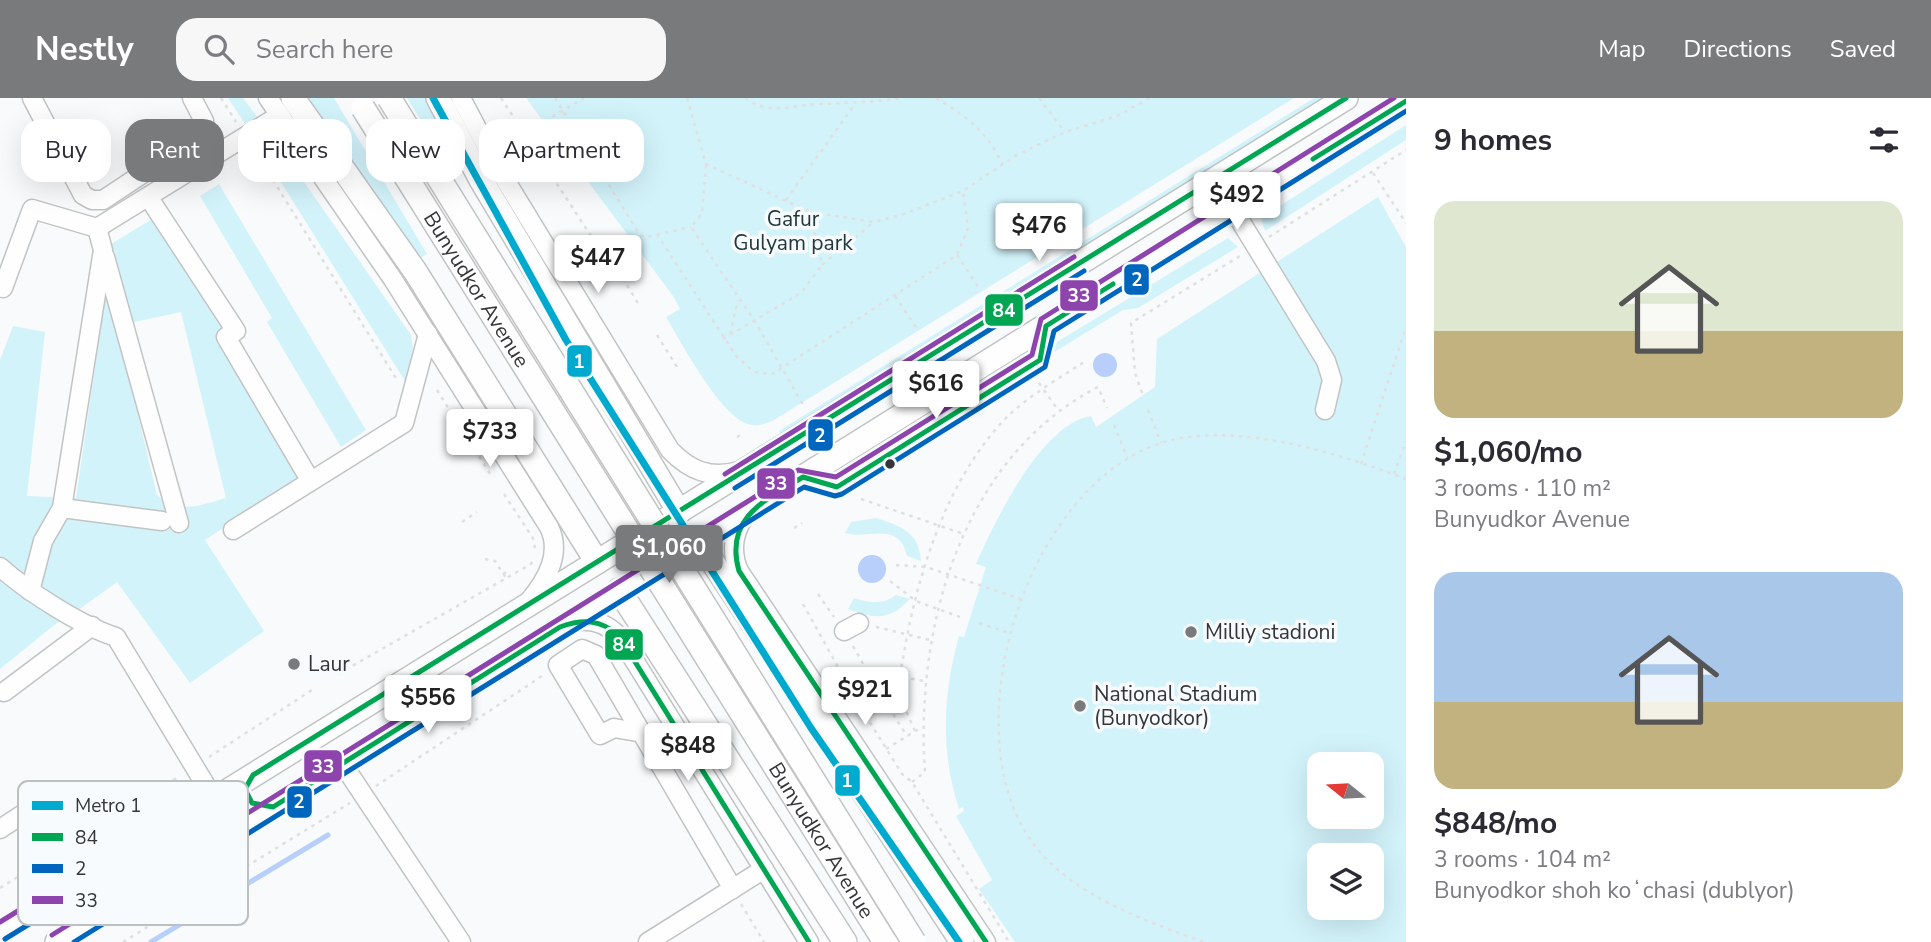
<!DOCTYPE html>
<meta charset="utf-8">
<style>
body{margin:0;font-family:"Nunito Sans",sans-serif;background:#f7f7f7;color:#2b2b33;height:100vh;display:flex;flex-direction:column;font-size:26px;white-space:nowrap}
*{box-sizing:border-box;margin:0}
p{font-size:23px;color:#7c7c81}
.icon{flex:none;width:38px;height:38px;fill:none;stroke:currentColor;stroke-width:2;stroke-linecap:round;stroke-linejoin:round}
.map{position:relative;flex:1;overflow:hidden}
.details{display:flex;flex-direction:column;background:#fff;width:525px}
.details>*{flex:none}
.guide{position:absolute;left:21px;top:21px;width:665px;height:63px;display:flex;gap:14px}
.needle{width:46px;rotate:288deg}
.tools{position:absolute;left:1307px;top:654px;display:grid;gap:14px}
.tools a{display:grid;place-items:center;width:77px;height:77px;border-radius:14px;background:#fff;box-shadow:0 7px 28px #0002;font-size:35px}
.price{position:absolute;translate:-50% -60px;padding:0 16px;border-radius:7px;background:#fff;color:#222;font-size:23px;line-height:46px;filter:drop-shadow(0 2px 4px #0008)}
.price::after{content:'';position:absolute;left:50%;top:42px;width:21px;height:16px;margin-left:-10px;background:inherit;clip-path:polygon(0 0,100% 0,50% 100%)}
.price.on{background:#797a7b;color:#fff}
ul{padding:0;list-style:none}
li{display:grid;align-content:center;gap:14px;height:371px;padding:0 28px}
li span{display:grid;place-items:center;height:217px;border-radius:21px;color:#555}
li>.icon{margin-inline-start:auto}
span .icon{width:126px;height:126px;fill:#fffc;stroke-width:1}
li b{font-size:30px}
h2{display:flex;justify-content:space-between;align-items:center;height:84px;padding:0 28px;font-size:30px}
.chip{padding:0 24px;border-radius:21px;background:#fff;box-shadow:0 7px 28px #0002;font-size:24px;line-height:63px}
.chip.on{background:#797a7b;color:#fff}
header{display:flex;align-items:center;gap:42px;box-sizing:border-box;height:98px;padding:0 35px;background:#797a7b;color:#fff}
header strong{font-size:33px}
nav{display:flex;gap:38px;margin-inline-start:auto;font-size:24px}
.search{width:490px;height:63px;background:#f7f7f7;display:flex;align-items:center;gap:18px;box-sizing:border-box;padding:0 24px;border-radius:21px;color:#7c7c81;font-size:26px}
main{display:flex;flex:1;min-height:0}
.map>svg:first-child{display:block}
</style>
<header>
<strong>Nestly</strong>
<div class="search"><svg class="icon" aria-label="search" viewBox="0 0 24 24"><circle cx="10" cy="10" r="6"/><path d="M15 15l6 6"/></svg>Search here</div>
<nav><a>Map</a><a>Directions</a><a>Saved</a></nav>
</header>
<main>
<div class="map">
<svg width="1406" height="844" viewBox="0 0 1406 844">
<rect width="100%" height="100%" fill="#f8fafc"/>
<g fill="#d3f3fb" fill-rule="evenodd">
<path d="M228,0H243L258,20L249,32Z"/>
<path d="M298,0H334L427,156L415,163Z"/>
<path d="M407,0H425L455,62L449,66Z"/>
<path d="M526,0H1294L787,314C777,320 765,329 752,327C723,324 681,244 666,219L680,211L673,198Z"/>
<path d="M1314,0H1324L782,338L779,333Z"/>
<path d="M1406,27V42L1265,133L1261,120Z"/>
<path d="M265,40L276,44L411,237L413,250L405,283L256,44Z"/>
<path d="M219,86L366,332L341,349L267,224L272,220L200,98Z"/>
<path d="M1378,99L1406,149V844H1015L979,791L992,782L956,718L964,713L963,709L959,711C940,653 943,596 959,538L964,539L986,469L976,466C995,423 1041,326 1091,318L1096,329L1155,289L1157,241ZM1320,667H1372V719H1320ZM1320,758H1372V810H1320Z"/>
<path d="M157,118L228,233L219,239L298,381L205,442L264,533L190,585L117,484L63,523L58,524L0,571V262L13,228L45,234L27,398L76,400L107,186L157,397C178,417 202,407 226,400L181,214L130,225L108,148Z"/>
<path d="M1228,140L1238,149L1138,210L1123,212L1051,256L1057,244Z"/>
<path d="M876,420C901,428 919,434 921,463L907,458C899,422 867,442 845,435L851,424Z"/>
<path d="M896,497L910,501C889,523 875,521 848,511L854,500C869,505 883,507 896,497Z"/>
</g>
<g fill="#b8cffb">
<circle cx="1105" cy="267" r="12"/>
<circle cx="872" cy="471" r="14"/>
</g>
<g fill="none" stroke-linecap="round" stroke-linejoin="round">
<path stroke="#b8cffb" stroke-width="5" d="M151,844L328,737"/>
<g stroke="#c2c4c4" stroke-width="21">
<g id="minor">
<path d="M32,0L83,97L92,102H103L198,39L204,23L192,0"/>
<path d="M268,0L392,180L549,429C562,455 547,481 530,502"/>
<path d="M461,0L498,70L670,352C690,373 711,381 739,373"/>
<path d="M149,100L236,233L226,239L310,382"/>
<path d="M1233,111L1326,263L1332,282L1325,312"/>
<path d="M105,159L179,425"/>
<path d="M3,190L32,111L97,130L280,17"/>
<path d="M803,379L837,389L1040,262L1046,228"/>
<path d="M62,410L162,423"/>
<path d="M750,413C733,429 730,453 739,473L986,844"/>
<path d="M233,432L404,325L428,236"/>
<path d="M0,469C27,493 81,528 116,539L214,701"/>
<path d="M30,493L43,443L62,410L103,152L97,130"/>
<path d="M569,525C589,519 605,524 619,538L809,844"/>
<path d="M844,533L859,525"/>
<path d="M4,594L92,528"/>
<path d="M643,635L614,630L600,637L558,567L582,551L596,557L733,791"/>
<path d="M342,665L461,844"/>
<path d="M0,731L26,714"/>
<path d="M648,844L764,771"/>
</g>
</g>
<g stroke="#c2c4c4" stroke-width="26">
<g id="major">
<path d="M293,0L415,173L597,464"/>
<path d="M438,0L480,80L679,414"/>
<path d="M699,443L962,844"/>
<path d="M619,492L845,844"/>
<path d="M0,834L1346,0"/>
<path d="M57,844L1406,3"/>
</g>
</g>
<g stroke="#dfe0e0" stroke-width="2.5" stroke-dasharray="3.5 5" stroke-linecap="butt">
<path d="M221,0L236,24"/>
<path d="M501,0L591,138L617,171"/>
<path d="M555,0L640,137L646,139L691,129"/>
<path d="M687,0L706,66L810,114L822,167L874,124"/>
<path d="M745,0C770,18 792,7 819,6C848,5 874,4 902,0"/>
<path d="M936,0C969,21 985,31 1003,67"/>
<path d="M1039,0L1064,33"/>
<path d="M523,36L584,0"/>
<path d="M255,53L397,282"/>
<path d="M706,67L702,116L691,129L754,222L805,310"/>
<path d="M1373,75L1406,125"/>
<path d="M786,102L855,6"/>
<path d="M810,114L874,124L901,117L963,93L1015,58L1065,34L1117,18L1150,0"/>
<path d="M657,136L736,258L754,274L772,276L957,157L968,130L963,93"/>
<path d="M1269,139L1406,52"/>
<path d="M596,142L627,164"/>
<path d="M957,157L979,190"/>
<path d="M618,173L638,205"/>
<path d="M895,198L916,229"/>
<path d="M730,236L738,202"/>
<path d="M657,237L677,269"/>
<path d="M723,241L801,195L822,167"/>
<path d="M1039,285L1058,312"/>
<path d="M437,292L458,326"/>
<path d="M1142,295L1135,275L1131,225L1240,158"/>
<path d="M1148,312L1161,345"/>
<path d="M1114,327L1127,359"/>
<path d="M737,339L742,336"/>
<path d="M470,344L492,379"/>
<path d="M1361,366L1406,229"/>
<path d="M1394,376L1406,343"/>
<path d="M504,396L534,442L535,451"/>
<path d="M861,401L964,436"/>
<path d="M462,424L477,414"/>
<path d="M794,430L802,425"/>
<path d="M485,461L495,463L506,480"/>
<path d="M896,467L926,469L1021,501"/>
<path d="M503,476L510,472"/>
<path d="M890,483L916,503L960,519"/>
<path d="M818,496L834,519"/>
<path d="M803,506L858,605L902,676L912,684L1009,844"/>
<path d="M979,525L1009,535"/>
<path d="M876,529L930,542"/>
<path d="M853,548L866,571"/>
<path d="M338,576L531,466L533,461"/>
<path d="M884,602L907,638"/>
<path d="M858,605L900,579C913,491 942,386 1006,320C1028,298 1058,281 1084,264"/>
<path d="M915,633L903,606L900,579L925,583"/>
<path d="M886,651L922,629"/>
<path d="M209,659L315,590"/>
<path d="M912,684L925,674C915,530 961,360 1098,289L1107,310"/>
<path d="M376,688L545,576"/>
<path d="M0,790L180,678"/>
<path d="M741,806L764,844"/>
<path d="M123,844L350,705"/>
<path d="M1203,844C1146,823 1074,798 1035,748C949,636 1025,392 1158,346C1231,321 1337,355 1406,381"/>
</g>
<use href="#minor" stroke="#fefeff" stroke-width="18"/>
<use href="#major" stroke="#fefeff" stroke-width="23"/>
<g stroke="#c2c4c4" stroke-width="26" stroke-linecap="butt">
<g id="major-bridge">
<path d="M389,0L914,844"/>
<path id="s1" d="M363,10L885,844"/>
</g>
</g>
<use href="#major-bridge" stroke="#fefeff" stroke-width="23"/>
<g stroke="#f7fbfd" stroke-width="10">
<g id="bus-1">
<path d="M1313,61L1406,3"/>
<path d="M809,844L619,538C601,521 582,521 560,529L273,709L252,705L245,691L253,677L1346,0"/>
<path d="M986,844L739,473C724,421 764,402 803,379L837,389L1040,262L1046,228L1113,186"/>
</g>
</g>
<g stroke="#f7fbfd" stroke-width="10">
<g id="bus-2">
<path d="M735,390L1084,173"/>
<path d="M5,841L99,783"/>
<path d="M74,844L804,389L835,398L842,396L1045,269L1054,233L1406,13"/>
</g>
</g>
<g stroke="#f7fbfd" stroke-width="10">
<g id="bus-3">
<path d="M725,376L1074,159"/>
<path d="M0,824L89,769"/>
<path d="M52,837L798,372L836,379L1032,257L1041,221L1394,0"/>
</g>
</g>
<use href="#bus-1" stroke="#00a651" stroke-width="5"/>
<use href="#bus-2" stroke="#0065bd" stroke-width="5"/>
<use href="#bus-3" stroke="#8e44ad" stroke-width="5"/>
<g stroke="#f7fbfd" stroke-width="12">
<path id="metro-1" d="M433,0L566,242L811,630L959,844"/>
</g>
<use href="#metro-1" stroke="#00a9ce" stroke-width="7"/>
</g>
<circle fill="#343536" stroke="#f7fbfd" stroke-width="2.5" cx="890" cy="366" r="6"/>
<g fill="#797a7b" stroke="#f7fbfd" stroke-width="2.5">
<circle cx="1191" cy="534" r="7"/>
<circle cx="294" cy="566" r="7"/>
<circle cx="1080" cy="608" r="7"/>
</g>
<g text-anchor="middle" stroke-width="7" stroke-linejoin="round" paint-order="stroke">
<g font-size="21" fill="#21383d" stroke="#f7fbfd">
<text x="793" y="128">Gafur<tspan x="793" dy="24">Gulyam park</tspan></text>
</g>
<g font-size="21" fill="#343536" stroke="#f7fbfd">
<text dy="7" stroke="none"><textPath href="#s1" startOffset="214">Bunyudkor Avenue</textPath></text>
<text dy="7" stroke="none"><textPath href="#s1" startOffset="864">Bunyudkor Avenue</textPath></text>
</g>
<g font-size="21" fill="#343536" stroke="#f7fbfd" text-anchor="start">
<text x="1205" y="541">Milliy stadioni</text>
<text x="308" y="573">Laur</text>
<text x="1094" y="603">National Stadium<tspan x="1094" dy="24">(Bunyodkor)</tspan></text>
</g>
</g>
<rect x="18" y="683" width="230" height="144" rx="10" fill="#f7fbfd" stroke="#bcc0c1" stroke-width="2"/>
<rect x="32" y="703" width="31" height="9" fill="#00a9ce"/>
<rect x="32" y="735" width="31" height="8" fill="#00a651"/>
<rect x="32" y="766" width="31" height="9" fill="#0065bd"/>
<rect x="32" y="798" width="31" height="8" fill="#8e44ad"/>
<g font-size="19" fill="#343536">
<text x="75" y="714">Metro 1</text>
<text x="75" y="746">84</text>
<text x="75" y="777">2</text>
<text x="75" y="809">33</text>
</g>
<g stroke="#f7fbfd" stroke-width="2.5">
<rect x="1123" y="165" width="27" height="33" rx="7" fill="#0065bd"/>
<rect x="1059" y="181" width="40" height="33" rx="7" fill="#8e44ad"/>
<rect x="984" y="195" width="40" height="34" rx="7" fill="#00a651"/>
<rect x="566" y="246" width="27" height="34" rx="7" fill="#00a9ce"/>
<rect x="807" y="320" width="27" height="34" rx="7" fill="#0065bd"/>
<rect x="756" y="369" width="40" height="33" rx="7" fill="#8e44ad"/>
<rect x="604" y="530" width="40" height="33" rx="7" fill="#00a651"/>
<rect x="303" y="651" width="40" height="34" rx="7" fill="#8e44ad"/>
<rect x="834" y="666" width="27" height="33" rx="7" fill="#00a9ce"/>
<rect x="286" y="687" width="27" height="34" rx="7" fill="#0065bd"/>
</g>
<g font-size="19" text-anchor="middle" font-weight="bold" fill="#fff">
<text x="1137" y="188">2</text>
<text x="1079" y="204">33</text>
<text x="1004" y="219">84</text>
<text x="579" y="270">1</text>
<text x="820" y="344">2</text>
<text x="776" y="392">33</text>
<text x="624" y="553">84</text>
<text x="323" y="675">33</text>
<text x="847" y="689">1</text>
<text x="299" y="710">2</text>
</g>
</svg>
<div class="tools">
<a><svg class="needle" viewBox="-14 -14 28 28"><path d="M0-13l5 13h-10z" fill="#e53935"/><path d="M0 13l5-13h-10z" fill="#7c7c81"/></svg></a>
<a><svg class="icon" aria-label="layers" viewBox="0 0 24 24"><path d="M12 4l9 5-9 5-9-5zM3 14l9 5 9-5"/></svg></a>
</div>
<b class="price" style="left:1237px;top:134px">$492</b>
<b class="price" style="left:1039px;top:165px">$476</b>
<b class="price" style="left:598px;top:197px">$447</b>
<b class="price" style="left:936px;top:323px">$616</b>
<b class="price" style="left:490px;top:371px">$733</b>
<b class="price on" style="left:669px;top:487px">$1,060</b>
<b class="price" style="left:865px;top:629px">$921</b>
<b class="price" style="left:428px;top:637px">$556</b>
<b class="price" style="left:688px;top:685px">$848</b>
<div class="guide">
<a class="chip">Buy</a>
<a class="chip on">Rent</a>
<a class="chip">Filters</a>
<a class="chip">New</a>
<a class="chip">Apartment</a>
</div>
</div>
<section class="details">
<h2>9 homes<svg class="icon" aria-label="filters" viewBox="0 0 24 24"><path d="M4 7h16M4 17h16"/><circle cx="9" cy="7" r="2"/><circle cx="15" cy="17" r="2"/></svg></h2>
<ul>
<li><span style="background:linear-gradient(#dfe7d0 60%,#c2b280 0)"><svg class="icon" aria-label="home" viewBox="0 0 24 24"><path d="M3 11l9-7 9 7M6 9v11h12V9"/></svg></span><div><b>$1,060/mo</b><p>3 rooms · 110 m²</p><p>Bunyudkor Avenue</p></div></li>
<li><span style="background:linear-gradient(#a9c7e8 60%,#c2b280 0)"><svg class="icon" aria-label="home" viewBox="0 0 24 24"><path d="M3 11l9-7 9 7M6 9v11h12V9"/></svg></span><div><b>$848/mo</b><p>3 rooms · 104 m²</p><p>Bunyodkor shoh koʻchasi (dublyor)</p></div></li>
</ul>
</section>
</main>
